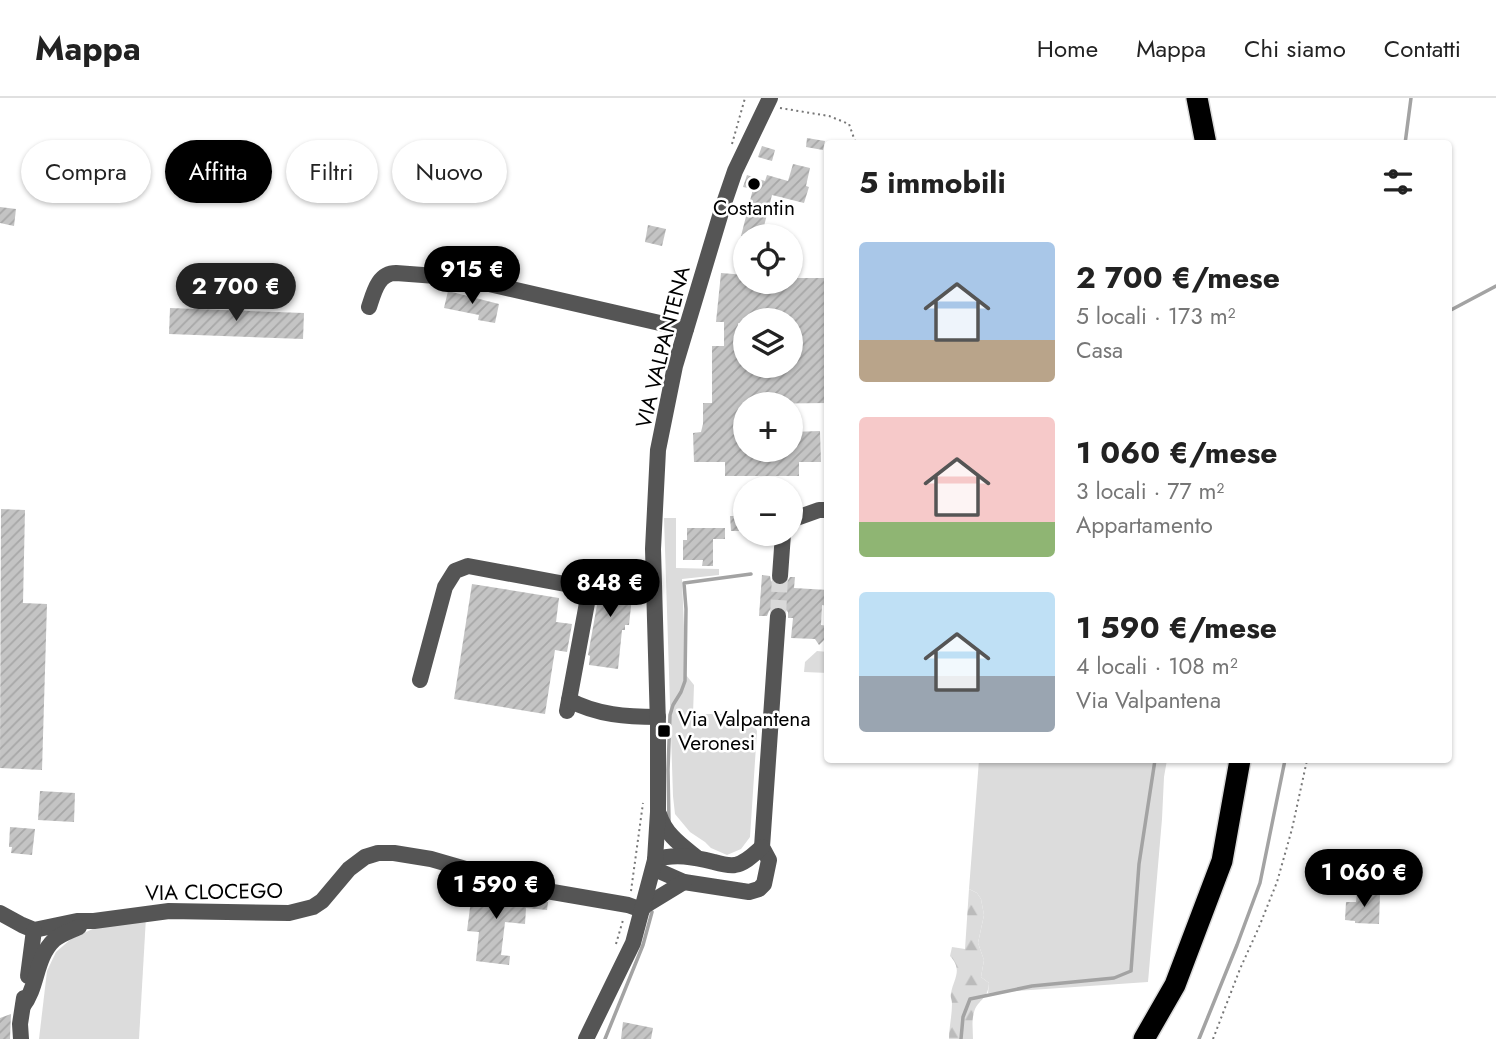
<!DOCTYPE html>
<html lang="it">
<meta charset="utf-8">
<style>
body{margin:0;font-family:Jost,sans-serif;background:#f6f6f6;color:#222;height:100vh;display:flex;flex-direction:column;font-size:26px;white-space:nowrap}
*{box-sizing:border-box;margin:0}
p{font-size:23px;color:#767676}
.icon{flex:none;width:38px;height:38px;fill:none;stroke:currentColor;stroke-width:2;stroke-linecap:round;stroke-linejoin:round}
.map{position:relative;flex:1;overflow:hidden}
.sheet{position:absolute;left:824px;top:42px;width:628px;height:623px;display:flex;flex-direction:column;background:#fff;border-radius:7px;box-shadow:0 2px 5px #0004}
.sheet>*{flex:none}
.hud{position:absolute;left:21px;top:42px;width:665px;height:63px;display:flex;gap:14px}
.fabs{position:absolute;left:733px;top:126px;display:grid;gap:14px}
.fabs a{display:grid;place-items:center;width:70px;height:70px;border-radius:50%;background:#fff;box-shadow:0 2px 5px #0004;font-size:35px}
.price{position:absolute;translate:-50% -60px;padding:0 16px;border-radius:24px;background:#000;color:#fff;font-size:23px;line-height:46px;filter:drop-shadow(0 2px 4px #0008)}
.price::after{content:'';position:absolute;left:50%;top:42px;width:21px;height:16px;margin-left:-10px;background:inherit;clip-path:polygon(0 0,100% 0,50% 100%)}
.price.active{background:#222;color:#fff}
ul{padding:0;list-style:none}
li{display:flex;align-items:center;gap:21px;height:175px;padding:0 35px}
li span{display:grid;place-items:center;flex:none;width:196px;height:140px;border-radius:7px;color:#555}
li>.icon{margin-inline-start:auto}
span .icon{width:84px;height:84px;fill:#fffc;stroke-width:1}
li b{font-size:30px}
h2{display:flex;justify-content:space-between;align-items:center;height:84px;padding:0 35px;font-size:30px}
.chip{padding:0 24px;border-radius:32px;background:#fff;box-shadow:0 2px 5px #0004;font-size:24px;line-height:63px}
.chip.active{background:#000;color:#fff}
header{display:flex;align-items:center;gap:42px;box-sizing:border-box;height:98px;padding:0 35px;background:#fff;border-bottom:2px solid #e0e0e0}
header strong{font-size:33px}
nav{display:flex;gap:38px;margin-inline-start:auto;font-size:24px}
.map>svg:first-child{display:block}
</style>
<header>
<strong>Mappa</strong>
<nav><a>Home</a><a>Mappa</a><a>Chi siamo</a><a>Contatti</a></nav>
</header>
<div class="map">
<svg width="1496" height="941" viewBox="0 0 1496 941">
<defs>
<pattern id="forest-firs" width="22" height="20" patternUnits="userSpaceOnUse" patternTransform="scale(1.75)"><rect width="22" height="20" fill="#dcdcdc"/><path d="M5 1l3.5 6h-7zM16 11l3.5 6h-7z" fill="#bbb"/></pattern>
<pattern id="building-hatch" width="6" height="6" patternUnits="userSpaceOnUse" patternTransform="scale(1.75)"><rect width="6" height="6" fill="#c4c4c4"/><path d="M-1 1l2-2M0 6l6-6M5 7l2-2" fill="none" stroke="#a7a7a7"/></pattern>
</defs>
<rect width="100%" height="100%" fill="#fff"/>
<g fill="#dcdcdc">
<path d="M664,420H676V470L719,471V477L682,481L686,577L694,587L693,616H748L757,633L750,739L741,751L727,757L711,750L705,744L690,734L675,716L673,698Z"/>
<path d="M817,553L828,554V575L804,574L805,564Z"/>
<path d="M979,662H1167L1164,679L1162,721L1148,884L988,895L989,885L981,879L984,862L978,845L984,817L981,801L977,795L969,791Z"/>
<path d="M146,819L139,941H39L47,873L56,854L71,841L110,823Z"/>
</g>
<path fill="url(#forest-firs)" d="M969,791L977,795L981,801L984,817L978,845L984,862L981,879L989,885C988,900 981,900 975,911C971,921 973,931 973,941H949C949,929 952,918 952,906C952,901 950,900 951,895C954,880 963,872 950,858L952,849L965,851Z"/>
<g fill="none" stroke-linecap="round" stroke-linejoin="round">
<g stroke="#a3a3a3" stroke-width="3.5">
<path d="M1405,46L1411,0"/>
<path d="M1449,213L1496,188"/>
<path d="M669,724L668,672L670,617L673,607L681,594L685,583L686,511L684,485L751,476"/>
<path d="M605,941L643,847L652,814"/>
<path d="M961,941L963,919L970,901L1032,888L1114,880L1131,873L1139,766L1155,662"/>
<path d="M1199,941L1237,847L1260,785L1285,662"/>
</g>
</g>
<g fill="url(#building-hatch)" fill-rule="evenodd">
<path d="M807,40L825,43L823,52L806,49Z"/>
<path d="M762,48L775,52L772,63L758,59Z"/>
<path d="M793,66L810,70L806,88L809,89L804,105L772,97L763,132L764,138H741L753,91L743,89L747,77L765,83L767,77L788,83Z"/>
<path d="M0,109L16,111L14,128L0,125Z"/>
<path d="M648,127L666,131L662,148L645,144Z"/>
<path d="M721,175L746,177V184H791V180H824V197H828V305L746,306V352H791V334L820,333L821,364H799V378H725V364H694L693,335L701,334L703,326V305H712V248H724V224H716ZM746,222H791V268H746V247H738V225L746,226Z"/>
<path d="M448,193L499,206L495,225L478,222L479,217L444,210Z"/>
<path d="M170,210L304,215L303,241L169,236Z"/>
<path d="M1,411L25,412L23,505L47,506L42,672L0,670Z"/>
<path d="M730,418H743V433H731Z"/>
<path d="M687,430H725V441H713V468H702L703,462H683V442H687Z"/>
<path d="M597,473L632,479L628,498L632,499L629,527H625V532H622L618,571L589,567L590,558L588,557L597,507L595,494Z"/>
<path d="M762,477L770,478L771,483L779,488L785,487L790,479H795L794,490L828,492V508L822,507L821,527L828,528V542H824L819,547L815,541L791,540L793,520H788V514L783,509L774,508L769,513L767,518H759Z"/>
<path d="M472,486L559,500L556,524L572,526L567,554L555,552L545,616L454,601Z"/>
<path d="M40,693L75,695L74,724L38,722Z"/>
<path d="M10,729L35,731L32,757L11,755L12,749H9Z"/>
<path d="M464,792L523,798L548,804L547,812L526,810L525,826L505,824L501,857L510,858L509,867L476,863L479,834L467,833L471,802H463Z"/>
<path d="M1357,795L1380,796L1379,826L1355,825V823L1345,822L1346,804H1356Z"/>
<path d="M11,916L10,941H0V920Z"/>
<path d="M623,924L653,930L651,941H621Z"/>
</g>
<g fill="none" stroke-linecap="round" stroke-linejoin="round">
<path stroke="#d9d9d9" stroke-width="16" stroke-dasharray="16 8" stroke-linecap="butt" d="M778,518L780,478"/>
<g stroke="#dbdbdb" stroke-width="24">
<g id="highway">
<path d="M1197,0L1206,46"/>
<path d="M1144,941L1175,887L1222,763L1240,662"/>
</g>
</g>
<g stroke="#777" stroke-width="2" stroke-dasharray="2 3.5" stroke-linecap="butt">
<path d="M780,10L829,18L849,26L856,46"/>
<path d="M732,46L745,0"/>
<path d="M631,793L643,705"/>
<path d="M616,846L623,822"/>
<path d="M1213,941L1240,871L1259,829L1277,784L1292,731L1307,662"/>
</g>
<g stroke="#555" stroke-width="16">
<path d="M369,209C374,194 378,175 396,175L463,180L686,231"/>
<path d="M791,422L819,412H828"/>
<path d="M780,478L783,436"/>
<path d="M420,582L445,489L455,473L468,468L576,488L584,495L587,505L567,613"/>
<path d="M569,602C597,617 627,619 658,619"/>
<path d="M659,716C665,736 681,747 696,759"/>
<path d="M655,762L659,773L684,784L749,794L759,791L764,786L769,762L762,749L778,518"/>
<path d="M655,762C674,755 694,759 714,764C721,766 728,768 735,767C746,765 755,755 762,749"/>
<path d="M643,809L684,784"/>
<path d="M0,815L22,827L34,832L77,823H94L169,813L289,815L313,809L322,803L349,771L365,759L378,755H394L431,761L535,791L628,807L642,812"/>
<path d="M28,878L34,832"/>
<path d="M23,908C38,889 35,860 54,842C61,836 71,833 79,829"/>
<path d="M21,941L20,926L24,900"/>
<path d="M586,941L633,845L655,762L658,714V627L653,451L658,352L675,268L723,108L735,73L770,0"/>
</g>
<use href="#highway" stroke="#000" stroke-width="21"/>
</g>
<g fill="#000" stroke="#fff" stroke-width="2.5">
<circle cx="754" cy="86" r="7"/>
<rect x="657" y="626" width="14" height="14" rx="3.5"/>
</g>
<g text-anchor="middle" stroke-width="5" stroke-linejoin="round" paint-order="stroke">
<g font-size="21" fill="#000" stroke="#fff">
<text x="754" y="117">Costantin</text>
<text x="678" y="628" text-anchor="start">Via Valpantena<tspan x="678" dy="24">Veronesi</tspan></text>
</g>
<g font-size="21" fill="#000" stroke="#fff">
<text transform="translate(663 249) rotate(-76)" y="7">VIA VALPANTENA</text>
<text transform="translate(214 794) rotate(-1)" y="7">VIA CLOCEGO</text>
</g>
</g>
</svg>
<div class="fabs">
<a><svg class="icon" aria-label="locate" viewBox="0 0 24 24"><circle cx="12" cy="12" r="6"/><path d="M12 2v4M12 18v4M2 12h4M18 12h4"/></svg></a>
<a><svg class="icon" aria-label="layers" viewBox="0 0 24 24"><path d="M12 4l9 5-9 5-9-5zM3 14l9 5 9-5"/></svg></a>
<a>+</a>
<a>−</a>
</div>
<b class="price" style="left:472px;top:208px">915 €</b>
<b class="price active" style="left:236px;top:225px">2 700 €</b>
<b class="price" style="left:610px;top:521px">848 €</b>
<b class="price" style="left:1364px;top:811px">1 060 €</b>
<b class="price" style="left:496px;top:823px">1 590 €</b>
<div class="hud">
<a class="chip">Compra</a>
<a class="chip active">Affitta</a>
<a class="chip">Filtri</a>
<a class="chip">Nuovo</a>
</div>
<section class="sheet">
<h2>5 immobili<svg class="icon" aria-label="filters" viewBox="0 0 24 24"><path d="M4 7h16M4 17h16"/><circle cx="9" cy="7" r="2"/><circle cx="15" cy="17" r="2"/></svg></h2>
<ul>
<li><span style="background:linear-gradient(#a9c7e8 70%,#b9a48a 0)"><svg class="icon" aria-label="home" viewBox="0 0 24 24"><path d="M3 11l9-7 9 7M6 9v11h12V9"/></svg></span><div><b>2 700 €/mese</b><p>5 locali · 173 m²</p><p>Casa</p></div></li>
<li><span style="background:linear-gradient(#f6c9c9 75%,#8fb573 0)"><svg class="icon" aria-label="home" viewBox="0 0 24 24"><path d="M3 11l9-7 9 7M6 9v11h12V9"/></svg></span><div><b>1 060 €/mese</b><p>3 locali · 77 m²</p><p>Appartamento</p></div></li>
<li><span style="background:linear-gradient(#bfe0f5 60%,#9aa5b1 0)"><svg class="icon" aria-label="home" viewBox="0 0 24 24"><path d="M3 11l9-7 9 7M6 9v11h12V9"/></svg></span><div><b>1 590 €/mese</b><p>4 locali · 108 m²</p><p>Via Valpantena</p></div></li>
</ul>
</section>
</div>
